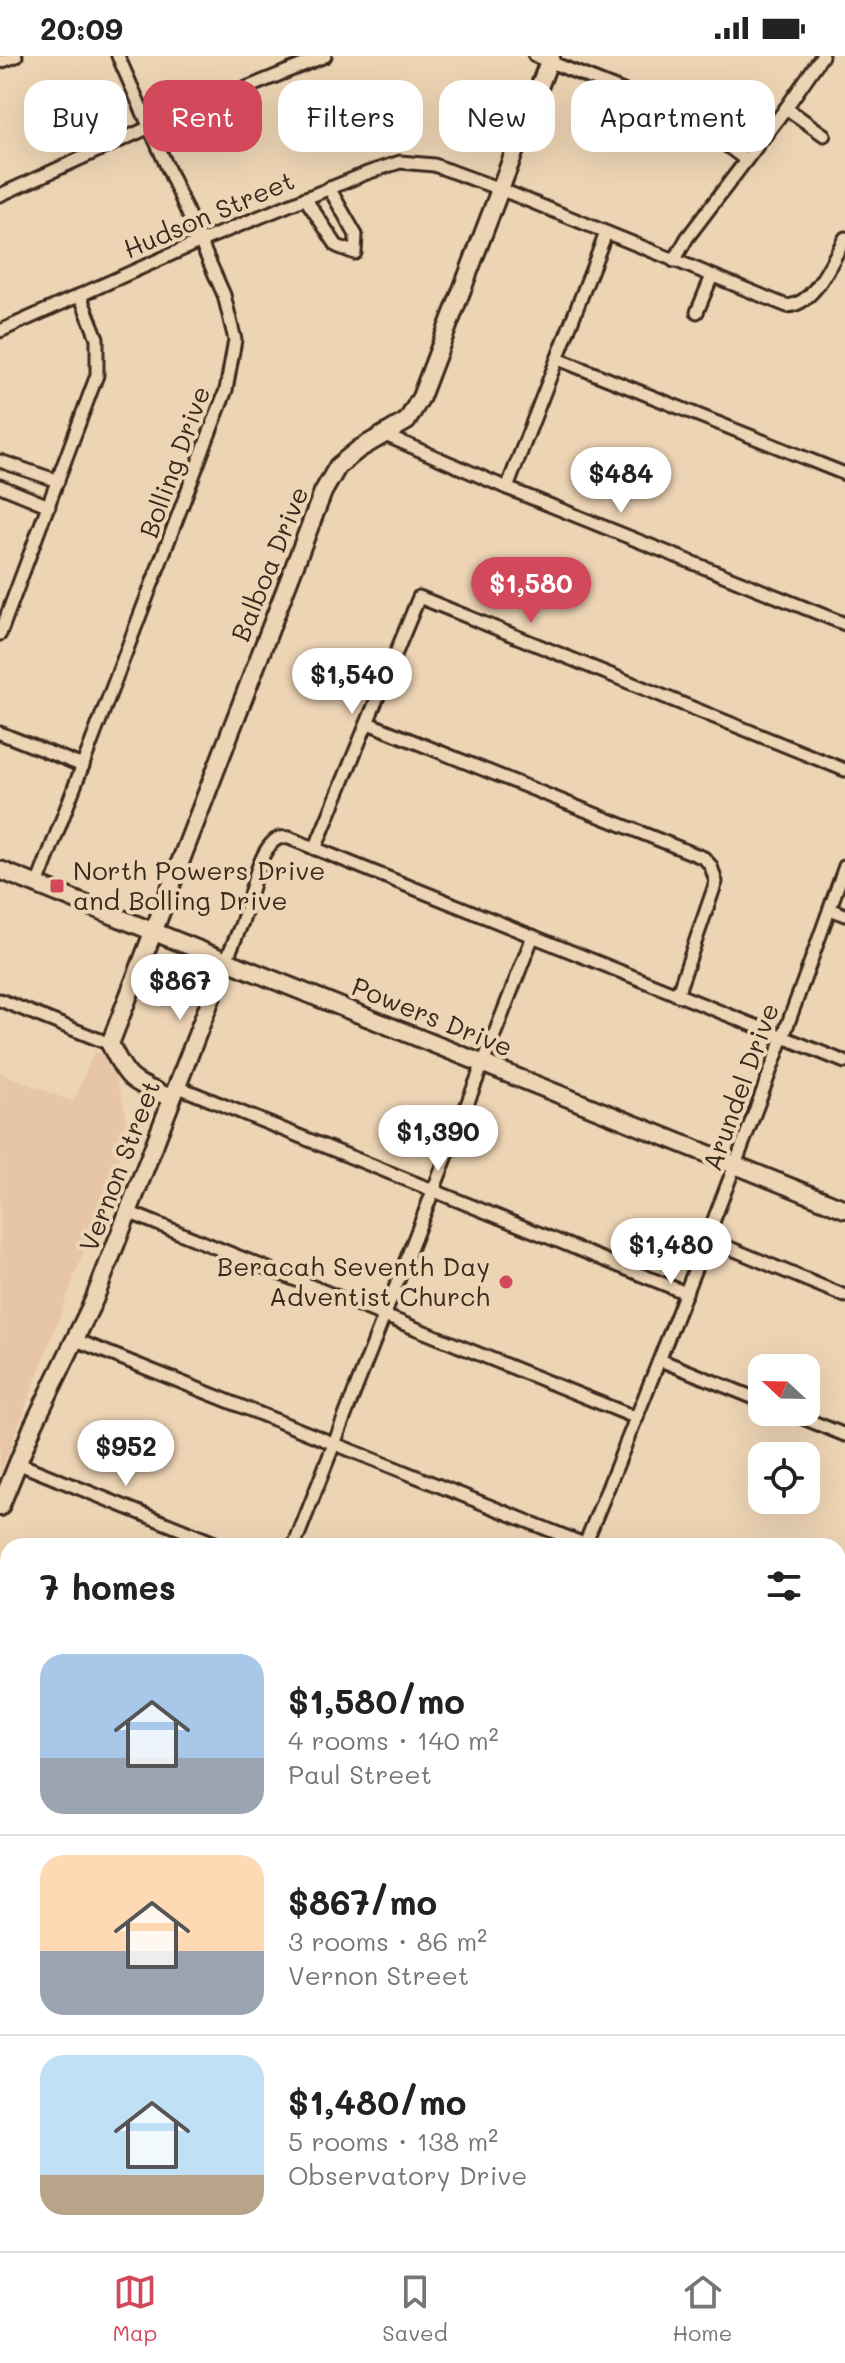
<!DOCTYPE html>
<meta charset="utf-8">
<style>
body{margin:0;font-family:Mali,sans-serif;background:#f6f6f6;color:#222;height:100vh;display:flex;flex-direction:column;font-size:30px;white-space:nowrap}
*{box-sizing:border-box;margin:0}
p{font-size:26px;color:#767676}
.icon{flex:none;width:44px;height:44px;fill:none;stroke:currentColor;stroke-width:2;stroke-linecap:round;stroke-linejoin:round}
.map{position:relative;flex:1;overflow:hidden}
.details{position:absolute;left:0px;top:1482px;width:846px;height:714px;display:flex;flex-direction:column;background:#fff;border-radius:24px 24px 0 0;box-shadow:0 8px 32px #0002}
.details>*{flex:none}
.guide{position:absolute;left:24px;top:24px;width:798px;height:72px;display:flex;gap:16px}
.needle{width:52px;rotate:292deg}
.controls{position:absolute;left:748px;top:1298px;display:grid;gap:16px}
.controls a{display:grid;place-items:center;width:72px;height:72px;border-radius:16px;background:#fff;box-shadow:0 8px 32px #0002;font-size:40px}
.price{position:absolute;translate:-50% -68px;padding:0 18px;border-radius:28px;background:#fff;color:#222;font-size:26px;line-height:52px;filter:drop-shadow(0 2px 4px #0008)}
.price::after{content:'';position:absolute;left:50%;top:48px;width:24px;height:18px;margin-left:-12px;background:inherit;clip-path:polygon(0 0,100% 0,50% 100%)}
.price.active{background:#d1495b;color:#fff}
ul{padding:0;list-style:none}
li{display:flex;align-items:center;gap:24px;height:200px;padding:0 40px}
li+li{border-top:2px solid #e0e0e0}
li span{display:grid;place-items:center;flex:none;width:224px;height:160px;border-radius:24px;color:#555}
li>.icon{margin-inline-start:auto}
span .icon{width:96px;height:96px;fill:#fffc;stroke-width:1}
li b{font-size:34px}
h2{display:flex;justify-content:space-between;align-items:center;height:96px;padding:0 40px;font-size:34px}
.chip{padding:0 28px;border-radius:24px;background:#fff;box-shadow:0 8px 32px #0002;font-size:28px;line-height:72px}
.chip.active{background:#d1495b;color:#fff}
.status{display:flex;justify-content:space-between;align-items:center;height:56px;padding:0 40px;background:#fff;direction:ltr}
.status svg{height:22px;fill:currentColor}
.tabs{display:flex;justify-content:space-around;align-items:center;height:112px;border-top:2px solid #e0e0e0;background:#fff;font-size:22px;color:#767676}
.tabs a{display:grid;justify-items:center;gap:4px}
.tabs .active{color:#d1495b}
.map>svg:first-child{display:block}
</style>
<div class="status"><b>20:09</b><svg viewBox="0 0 49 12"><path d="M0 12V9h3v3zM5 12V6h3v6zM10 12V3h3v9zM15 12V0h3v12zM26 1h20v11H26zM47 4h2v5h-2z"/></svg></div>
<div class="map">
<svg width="845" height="2195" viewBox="0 0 845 2195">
<rect width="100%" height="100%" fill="#edd4b4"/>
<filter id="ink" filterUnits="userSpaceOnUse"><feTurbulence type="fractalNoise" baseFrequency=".0125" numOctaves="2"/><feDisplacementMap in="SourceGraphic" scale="16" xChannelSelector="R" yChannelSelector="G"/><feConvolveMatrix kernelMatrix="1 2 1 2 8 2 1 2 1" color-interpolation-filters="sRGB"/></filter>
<g filter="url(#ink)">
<path fill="#e6c6a7" d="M94,996L109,1000L122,1042L126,1059L124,1088L0,1419V1017L73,1046Z"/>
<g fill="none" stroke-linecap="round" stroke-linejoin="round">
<g stroke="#3b2a1e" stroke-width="17">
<g id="street">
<path d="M535,0L676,56L701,70L746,104"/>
<path d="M0,6L16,0"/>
<path d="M786,52L824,79"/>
<path d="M0,139L150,71L325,0"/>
<path d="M305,142L337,190L355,197L356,179L329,132"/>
<path d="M674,205L687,182L786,52L822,0"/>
<path d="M697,256L712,220"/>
<path d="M0,275L201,185L367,117L400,106L434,109L500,133L787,250C815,249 832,204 845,182"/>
<path d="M558,303L845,418"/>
<path d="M385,379L507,432L845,568"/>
<path d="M0,405L58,425"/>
<path d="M0,430L49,450"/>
<path d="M507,432L606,177"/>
<path d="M0,578L97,319V282L80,239"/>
<path d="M368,667L704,802L711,810L716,826L677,939"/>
<path d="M0,677L83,710"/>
<path d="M315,793L419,541L845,714"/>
<path d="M37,829L226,334L235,284L224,239L118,0"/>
<path d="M830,853L845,859"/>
<path d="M226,904C231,893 236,881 241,869C249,848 256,802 272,787C277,781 283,781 289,782L845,1006"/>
<path d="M0,944L110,988"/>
<path d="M176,1030L686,1237"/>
<path d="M128,1156L637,1362"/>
<path d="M708,1183L845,1240"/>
<path d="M76,1284L589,1490"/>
<path d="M660,1304L762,1345"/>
<path d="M788,1356L845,1379"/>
<path d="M17,1407L222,1490"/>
<path d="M585,1488C677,1264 764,1038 845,810"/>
<path d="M294,1490L533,880"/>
<path d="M0,1541L8,1544"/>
<path d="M838,1591L845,1594"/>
<path d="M0,1686L8,1689"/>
<path d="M0,2150L8,2154"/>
<path d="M113,2188L125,2195"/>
<path d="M228,2195L240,2190"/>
<path d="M548,2195L551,2188"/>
</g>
</g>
<g stroke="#3b2a1e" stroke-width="22">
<g id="secondary">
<path d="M0,814L845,1153"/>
<path d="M171,1042C132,1025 129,1027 110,988L323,436L338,410L359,393L407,365L421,341L551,0"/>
<path d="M0,1451L33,1370L94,1244L226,904"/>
<path d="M0,1987L8,1990"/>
<path d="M503,2188L520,2195"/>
</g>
</g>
<use href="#street" stroke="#edd4b4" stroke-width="11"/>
<use href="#secondary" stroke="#edd4b4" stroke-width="16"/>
</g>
</g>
<g fill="#d1495b" stroke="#edd4b4" stroke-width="3">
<rect x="49" y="822" width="16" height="16" rx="4"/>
<circle cx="506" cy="1226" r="8"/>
</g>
<g text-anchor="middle" stroke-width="8" stroke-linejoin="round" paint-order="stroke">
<g font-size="26" fill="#3b2a1e" stroke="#edd4b4">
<text transform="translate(209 159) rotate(-23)" y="9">Hudson Street</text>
<text transform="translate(175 406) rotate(-70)" y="9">Bolling Drive</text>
<text transform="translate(270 508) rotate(-68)" y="9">Balboa Drive</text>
<text transform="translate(432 961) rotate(22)" y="9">Powers Drive</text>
<text transform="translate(741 1031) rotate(-70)" y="9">Arundel Drive</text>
<text transform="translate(120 1110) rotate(-69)" y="9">Vernon Street</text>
</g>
<g font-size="26" fill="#3b2a1e" stroke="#edd4b4" text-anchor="start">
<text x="73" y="824">North Powers Drive<tspan x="73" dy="30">and Bolling Drive</tspan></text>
<text x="490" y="1220" text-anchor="end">Beracah Seventh Day<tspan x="490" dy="30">Adventist Church</tspan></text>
</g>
</g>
</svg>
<div class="controls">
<a><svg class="needle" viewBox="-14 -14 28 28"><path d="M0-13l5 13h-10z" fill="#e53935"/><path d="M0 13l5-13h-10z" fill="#767676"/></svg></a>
<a><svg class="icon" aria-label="locate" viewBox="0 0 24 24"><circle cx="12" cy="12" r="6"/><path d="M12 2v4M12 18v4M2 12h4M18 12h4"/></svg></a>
</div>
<b class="price" style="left:621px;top:459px">$484</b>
<b class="price active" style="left:531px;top:569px">$1,580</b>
<b class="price" style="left:352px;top:660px">$1,540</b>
<b class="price" style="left:180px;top:966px">$867</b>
<b class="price" style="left:438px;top:1117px">$1,390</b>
<b class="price" style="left:671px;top:1230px">$1,480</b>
<b class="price" style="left:126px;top:1432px">$952</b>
<div class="guide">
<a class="chip">Buy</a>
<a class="chip active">Rent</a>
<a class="chip">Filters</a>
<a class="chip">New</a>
<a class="chip">Apartment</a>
</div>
<section class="details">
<h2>7 homes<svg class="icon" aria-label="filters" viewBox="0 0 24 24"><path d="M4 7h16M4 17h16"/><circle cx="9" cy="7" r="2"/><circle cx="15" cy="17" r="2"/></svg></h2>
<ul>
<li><span style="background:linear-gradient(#a9c7e8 65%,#9aa5b1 0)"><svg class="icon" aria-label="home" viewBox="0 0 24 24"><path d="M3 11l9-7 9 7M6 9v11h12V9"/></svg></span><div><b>$1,580/mo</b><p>4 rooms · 140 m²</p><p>Paul Street</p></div></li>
<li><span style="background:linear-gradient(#ffd9b3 60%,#9aa5b1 0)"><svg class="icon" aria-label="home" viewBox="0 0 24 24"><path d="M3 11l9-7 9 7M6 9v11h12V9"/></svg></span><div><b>$867/mo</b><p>3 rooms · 86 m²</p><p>Vernon Street</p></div></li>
<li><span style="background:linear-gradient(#bfe0f5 75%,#b9a48a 0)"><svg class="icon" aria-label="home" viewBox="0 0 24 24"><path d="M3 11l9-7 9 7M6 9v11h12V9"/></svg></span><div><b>$1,480/mo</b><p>5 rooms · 138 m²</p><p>Observatory Drive</p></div></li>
</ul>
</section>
</div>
<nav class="tabs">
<a class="active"><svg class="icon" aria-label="map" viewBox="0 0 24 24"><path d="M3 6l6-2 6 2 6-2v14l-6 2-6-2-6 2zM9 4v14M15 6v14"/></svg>Map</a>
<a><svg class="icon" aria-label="saved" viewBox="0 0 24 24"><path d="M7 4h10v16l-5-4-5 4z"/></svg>Saved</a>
<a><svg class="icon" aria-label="home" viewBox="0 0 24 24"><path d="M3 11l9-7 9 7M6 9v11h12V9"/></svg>Home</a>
</nav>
